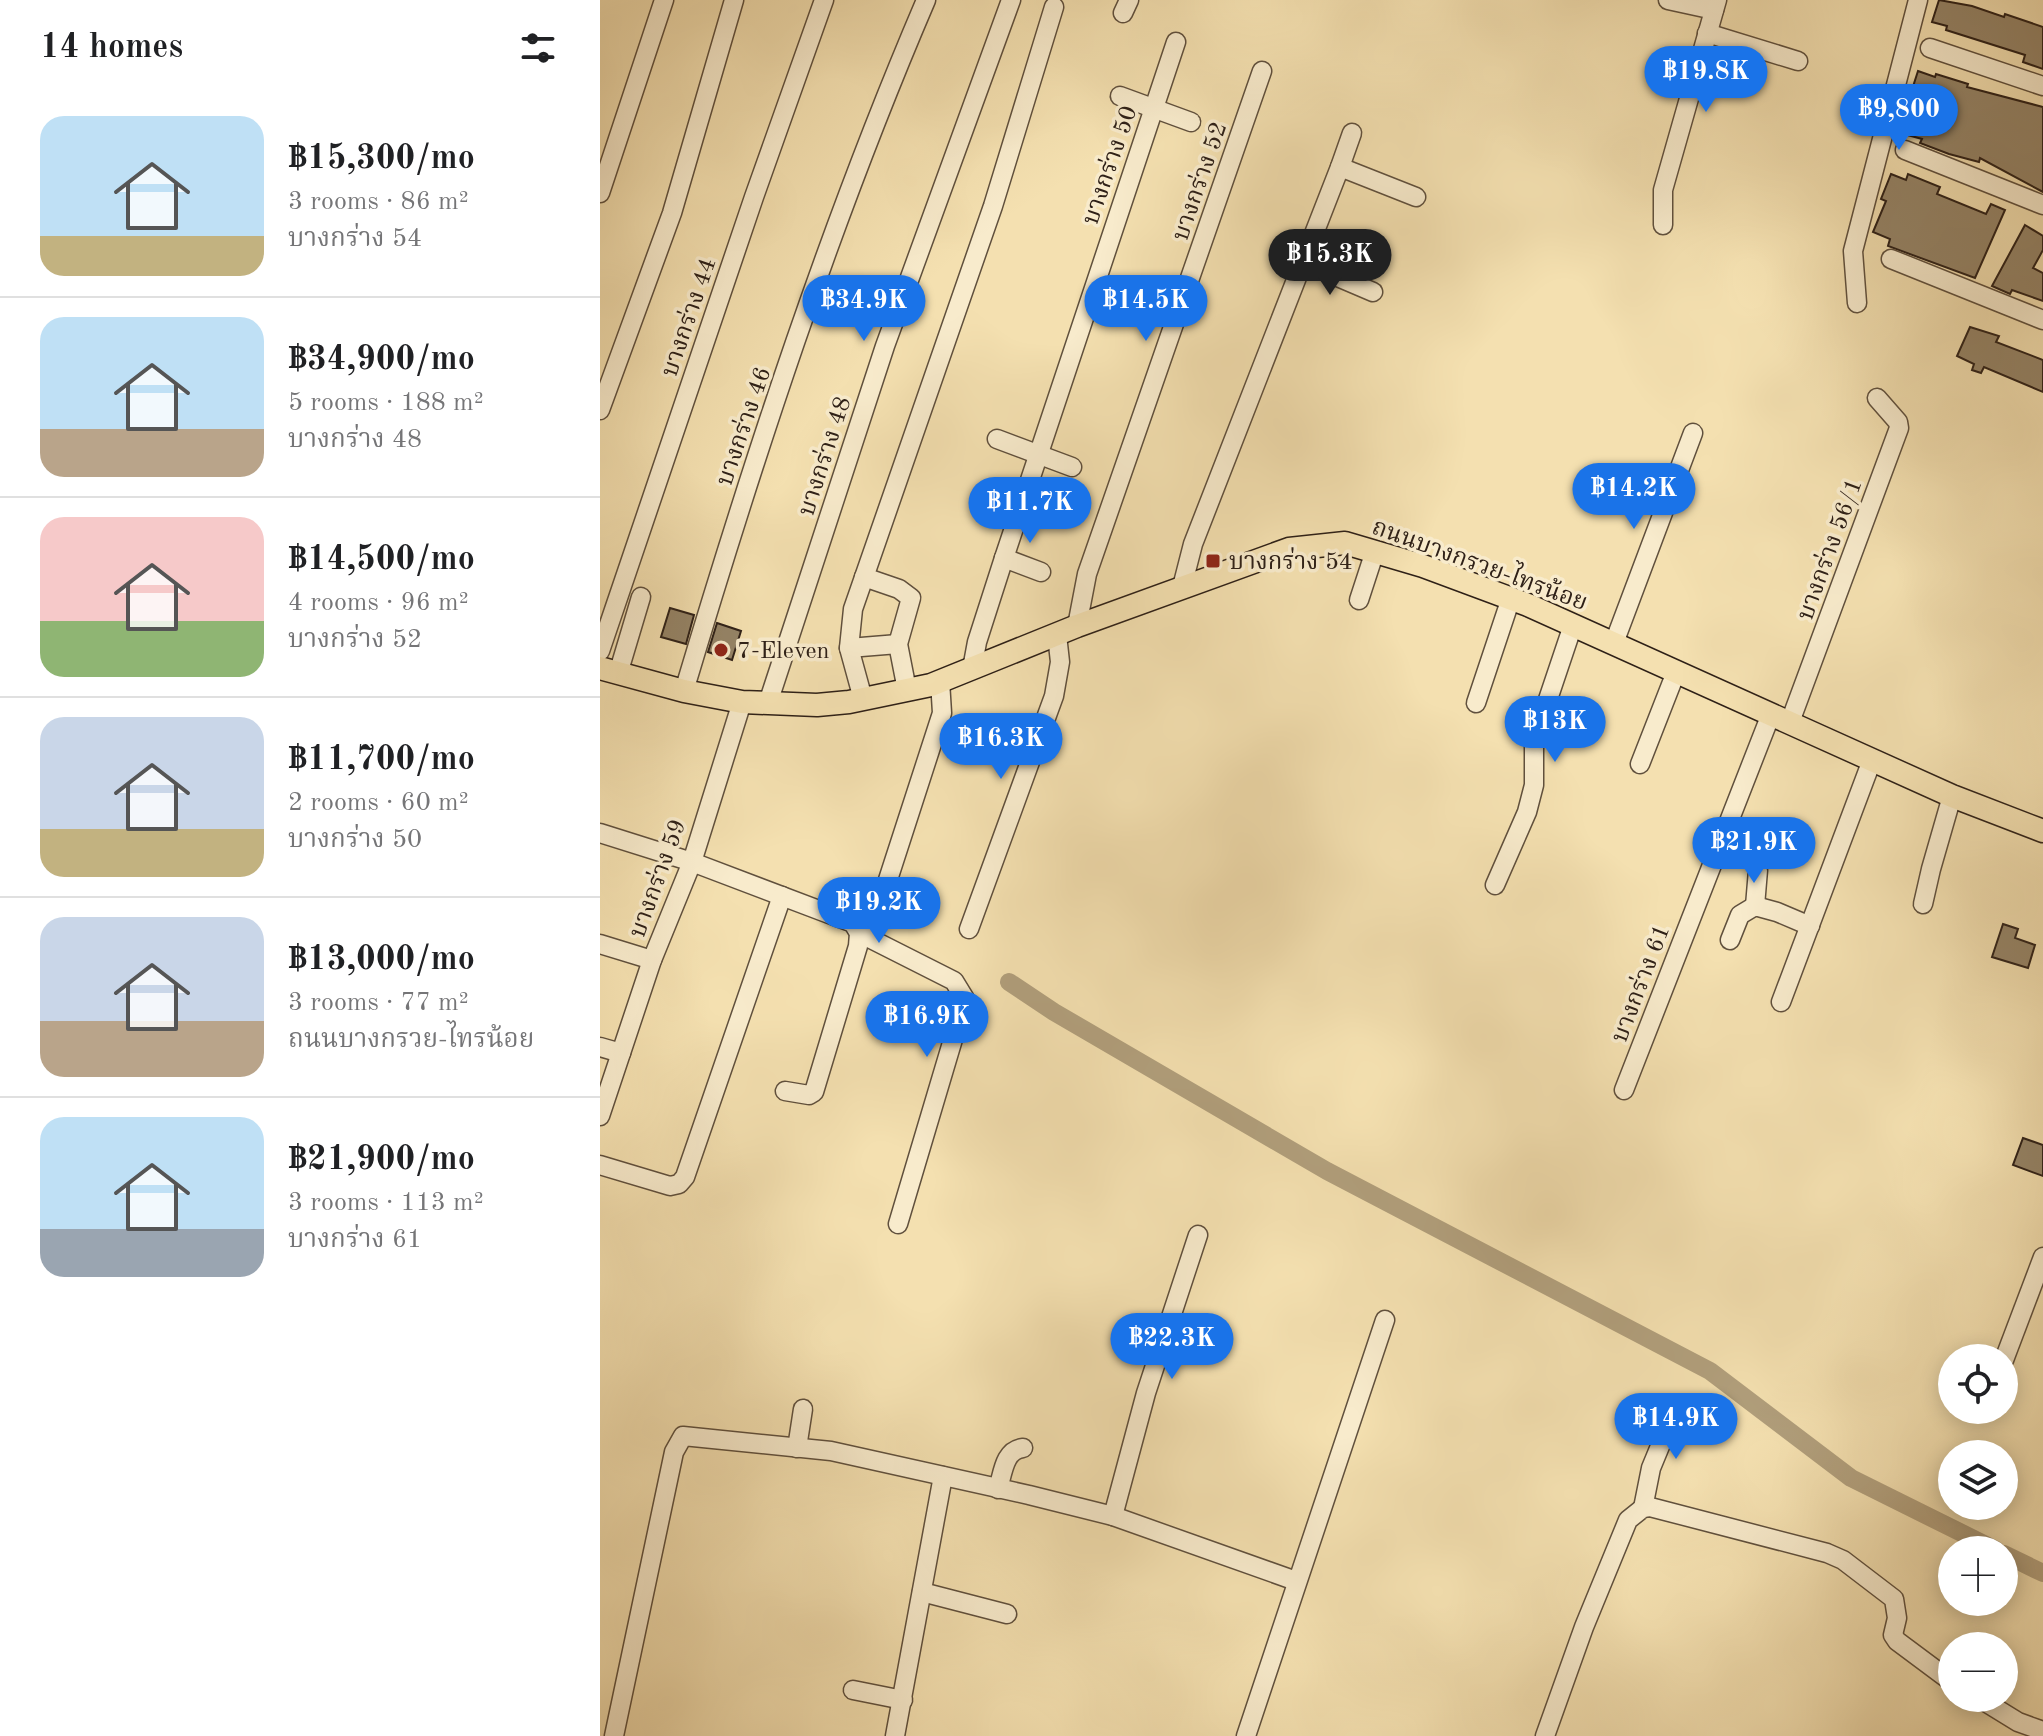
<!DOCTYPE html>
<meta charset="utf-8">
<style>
body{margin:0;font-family:"Old Standard TT","Noto Serif Thai",serif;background:#f6f6f6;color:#202124;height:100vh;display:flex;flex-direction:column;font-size:30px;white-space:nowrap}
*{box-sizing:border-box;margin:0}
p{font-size:26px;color:#757577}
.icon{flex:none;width:44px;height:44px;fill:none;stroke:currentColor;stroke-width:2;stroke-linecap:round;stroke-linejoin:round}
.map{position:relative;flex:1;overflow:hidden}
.sheet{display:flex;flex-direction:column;background:#fff;width:600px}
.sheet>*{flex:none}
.tools{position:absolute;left:1338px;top:1344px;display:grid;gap:16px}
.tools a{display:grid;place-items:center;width:80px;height:80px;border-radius:50%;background:#fff;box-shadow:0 4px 20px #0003;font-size:40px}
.price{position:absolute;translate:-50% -68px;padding:0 18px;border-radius:28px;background:#1a73e8;color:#fff;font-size:26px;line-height:52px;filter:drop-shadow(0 2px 4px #0008)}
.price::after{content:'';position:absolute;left:50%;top:48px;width:24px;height:18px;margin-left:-12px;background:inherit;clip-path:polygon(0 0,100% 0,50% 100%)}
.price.active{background:#222;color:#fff}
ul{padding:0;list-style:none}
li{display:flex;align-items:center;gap:24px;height:200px;padding:0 40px}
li+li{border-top:2px solid #e0e0e0}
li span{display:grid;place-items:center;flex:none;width:224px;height:160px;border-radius:24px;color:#555}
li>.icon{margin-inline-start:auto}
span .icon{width:96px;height:96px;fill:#fffc;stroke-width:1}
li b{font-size:34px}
h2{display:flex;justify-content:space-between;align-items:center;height:96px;padding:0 40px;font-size:34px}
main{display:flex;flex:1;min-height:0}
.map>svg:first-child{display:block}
</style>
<main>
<section class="sheet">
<h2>14 homes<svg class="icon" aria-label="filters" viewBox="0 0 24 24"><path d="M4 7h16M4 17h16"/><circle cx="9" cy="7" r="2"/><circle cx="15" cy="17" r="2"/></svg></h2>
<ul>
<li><span style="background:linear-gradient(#bfe0f5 75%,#c2b280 0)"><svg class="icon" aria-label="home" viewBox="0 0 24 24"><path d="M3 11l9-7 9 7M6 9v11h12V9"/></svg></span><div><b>฿15,300/mo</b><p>3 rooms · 86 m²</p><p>บางกร่าง 54</p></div></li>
<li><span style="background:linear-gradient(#bfe0f5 70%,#b9a48a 0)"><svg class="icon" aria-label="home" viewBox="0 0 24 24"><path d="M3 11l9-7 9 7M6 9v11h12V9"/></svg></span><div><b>฿34,900/mo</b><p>5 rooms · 188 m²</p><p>บางกร่าง 48</p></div></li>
<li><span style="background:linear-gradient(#f6c9c9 65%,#8fb573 0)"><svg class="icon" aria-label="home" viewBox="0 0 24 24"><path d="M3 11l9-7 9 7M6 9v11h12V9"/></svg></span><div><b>฿14,500/mo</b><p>4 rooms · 96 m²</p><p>บางกร่าง 52</p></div></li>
<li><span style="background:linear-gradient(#c9d6e8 70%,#c2b280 0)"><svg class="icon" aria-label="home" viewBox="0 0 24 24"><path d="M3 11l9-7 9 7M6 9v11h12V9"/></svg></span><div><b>฿11,700/mo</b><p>2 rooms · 60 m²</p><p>บางกร่าง 50</p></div></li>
<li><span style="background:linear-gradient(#c9d6e8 65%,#b9a48a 0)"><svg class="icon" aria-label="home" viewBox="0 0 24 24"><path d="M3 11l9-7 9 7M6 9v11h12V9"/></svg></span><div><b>฿13,000/mo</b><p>3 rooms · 77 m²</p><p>ถนนบางกรวย-ไทรน้อย</p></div></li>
<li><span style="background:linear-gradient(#bfe0f5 70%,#9aa5b1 0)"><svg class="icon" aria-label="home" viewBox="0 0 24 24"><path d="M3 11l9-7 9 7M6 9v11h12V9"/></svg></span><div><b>฿21,900/mo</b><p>3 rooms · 113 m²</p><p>บางกร่าง 61</p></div></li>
</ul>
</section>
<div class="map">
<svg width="1443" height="1736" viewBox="0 0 1443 1736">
<rect width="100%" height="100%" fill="#f4e0b0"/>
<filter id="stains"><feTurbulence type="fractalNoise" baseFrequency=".0025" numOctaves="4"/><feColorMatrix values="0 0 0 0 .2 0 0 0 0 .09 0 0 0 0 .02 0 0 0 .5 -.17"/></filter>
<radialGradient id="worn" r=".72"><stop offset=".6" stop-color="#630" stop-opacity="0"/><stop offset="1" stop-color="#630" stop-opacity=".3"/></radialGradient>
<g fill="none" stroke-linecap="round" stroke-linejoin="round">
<g stroke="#b19f7c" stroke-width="18">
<path d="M409,982L454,1012L727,1171L1110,1371L1251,1478L1396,1550"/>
<path d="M1404,1554L1443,1573"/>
</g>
</g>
<g fill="#958467" stroke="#2e2017" stroke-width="2">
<path d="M1339,0L1372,6L1404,17L1405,14L1443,27V69L1423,62L1425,55L1346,30L1347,26L1332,22Z"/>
<path d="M1318,71L1335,77L1336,74L1368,84L1367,87L1443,107V192L1380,158L1379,162L1349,154L1320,143L1322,139L1304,134L1315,98L1310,96Z"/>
<path d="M1291,174L1306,180L1308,174L1340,187L1337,194L1386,214L1391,204L1405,210L1375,278L1288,246L1290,239L1273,232L1286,201L1281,199Z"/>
<path d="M1425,225L1443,236V250L1433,268L1443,273V301L1412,290L1410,294L1392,286Z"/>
<path d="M1370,327L1399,336L1396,342L1443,360V392L1384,367L1381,373L1372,370L1374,364L1357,356Z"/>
<path d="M70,608L94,615L86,644L61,637Z"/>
<path d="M117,623L141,631L132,660L108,652Z"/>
<path d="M1403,924L1418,929L1415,938L1435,945L1428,968L1392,957Z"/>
<path d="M1423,1138L1443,1145V1176L1413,1165Z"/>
</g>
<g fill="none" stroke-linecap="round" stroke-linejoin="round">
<g stroke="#60503d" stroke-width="21">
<g id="minor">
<path d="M1068,0L1114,10"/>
<path d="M523,13L529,0"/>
<path d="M1107,33L1198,61"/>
<path d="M1330,48L1443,86"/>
<path d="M520,96L591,122"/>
<path d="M1305,150L1443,205"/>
<path d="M740,167L752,133"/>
<path d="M0,193L64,0"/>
<path d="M1063,225V190L1117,0"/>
<path d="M1291,259L1443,320"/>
<path d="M705,263L773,292"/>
<path d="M1257,303L1253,251L1318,0"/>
<path d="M0,410L72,213L134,0"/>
<path d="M397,439L472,467"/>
<path d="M404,558L441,572"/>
<path d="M264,577L299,589L311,598L298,644L307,690"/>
<path d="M582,587L593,544L740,167L816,197"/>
<path d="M759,600L775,551"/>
<path d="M477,626L487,574L662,71"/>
<path d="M1014,643L1093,433"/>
<path d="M249,648L298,644"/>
<path d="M0,651L154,197L224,0"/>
<path d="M372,669L377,642L404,558L576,42"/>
<path d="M18,674L41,597"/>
<path d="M84,691C154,457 230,224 326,0"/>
<path d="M263,699L249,648L253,609L393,206L454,7"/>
<path d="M168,703L285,346L411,0"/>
<path d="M876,703L911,598"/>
<path d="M1190,722L1299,428L1298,422L1277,398"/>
<path d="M1040,764L1076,672"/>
<path d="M0,833L92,862L253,923L259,933L258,946L214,1092L209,1095L185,1091"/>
<path d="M895,885L927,812L934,785V741L973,625"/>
<path d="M285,889L342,713L340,681"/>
<path d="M1323,904L1331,869L1352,796"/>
<path d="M1155,906L1158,870"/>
<path d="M369,929L454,696L460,662L457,635"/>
<path d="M259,933L354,981L365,999L298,1224"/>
<path d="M1130,940L1140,915L1155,906L1177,912L1210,926"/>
<path d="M0,944L52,960"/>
<path d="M1181,1002L1272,760"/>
<path d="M0,1047L21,1053"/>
<path d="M1024,1090L1171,714"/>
<path d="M0,1116L52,960L92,862L142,702"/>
<path d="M0,1165L70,1186L79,1184L85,1177L182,896"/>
<path d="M1404,1360L1443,1257"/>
<path d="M197,1448L203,1409"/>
<path d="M398,1489C403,1473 404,1450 423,1448"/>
<path d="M1043,1508L1051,1468L1077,1405"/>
<path d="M513,1516L546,1393L598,1235"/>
<path d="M322,1592L407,1614"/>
<path d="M253,1690L303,1700"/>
<path d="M1379,1698L1418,1722L1443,1731"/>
<path d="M14,1736L74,1452L83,1436L231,1451L429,1495L513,1516L696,1581"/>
<path d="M295,1736L343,1476"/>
<path d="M646,1736L785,1320"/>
<path d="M945,1736L984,1627L1028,1520L1043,1508L1050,1507L1227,1553L1243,1560L1294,1599L1297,1618L1293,1635L1297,1641L1352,1682"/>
</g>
</g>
<g stroke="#2e2017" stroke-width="25">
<path id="major" d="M0,668L84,691L142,702L217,705L249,702L331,685L477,626L689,549L745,543L823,566L928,605L1352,796L1443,831"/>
</g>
<use href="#minor" stroke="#f8ebcc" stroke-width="18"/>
<use href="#major" stroke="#f4e0b0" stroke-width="22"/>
</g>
<g fill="#8f2418" stroke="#f8ebcc" stroke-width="3">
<rect x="605" y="553" width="16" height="16" rx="4"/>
<circle cx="121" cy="650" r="8"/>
</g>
<g text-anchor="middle" stroke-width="7" stroke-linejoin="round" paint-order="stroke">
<g font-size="24" fill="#2e2017" stroke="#f8ebcc">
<text transform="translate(509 165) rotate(-71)" y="8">บางกร่าง 50</text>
<text transform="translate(599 181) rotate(-71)" y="8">บางกร่าง 52</text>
<text transform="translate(88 317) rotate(-71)" y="8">บางกร่าง 44</text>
<text transform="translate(143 426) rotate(-71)" y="8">บางกร่าง 46</text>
<text transform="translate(224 456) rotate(-72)" y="8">บางกร่าง 48</text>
<text transform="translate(1229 549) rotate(-70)" y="8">บางกร่าง 56/1</text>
<text transform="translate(880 564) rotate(20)" y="8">ถนนบางกรวย-ไทรน้อย</text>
<text transform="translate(57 878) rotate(-70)" y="8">บางกร่าง 59</text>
<text transform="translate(1040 983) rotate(-69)" y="8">บางกร่าง 61</text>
</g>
<g font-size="24" fill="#2e2017" stroke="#f8ebcc" text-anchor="start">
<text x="629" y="569">บางกร่าง 54</text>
<text x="137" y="658">7-Eleven</text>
</g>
</g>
<rect width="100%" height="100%" filter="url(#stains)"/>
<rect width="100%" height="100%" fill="url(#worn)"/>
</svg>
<div class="tools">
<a><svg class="icon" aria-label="locate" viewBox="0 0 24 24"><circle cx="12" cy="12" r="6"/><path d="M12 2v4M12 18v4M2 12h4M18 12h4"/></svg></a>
<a><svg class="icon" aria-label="layers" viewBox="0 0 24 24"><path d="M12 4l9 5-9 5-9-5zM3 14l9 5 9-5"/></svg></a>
<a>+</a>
<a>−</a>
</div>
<b class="price" style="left:1106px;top:114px">฿19.8K</b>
<b class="price" style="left:1299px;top:152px">฿9,800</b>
<b class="price active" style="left:730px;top:297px">฿15.3K</b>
<b class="price" style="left:264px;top:343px">฿34.9K</b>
<b class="price" style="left:546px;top:343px">฿14.5K</b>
<b class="price" style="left:1034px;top:531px">฿14.2K</b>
<b class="price" style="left:430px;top:545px">฿11.7K</b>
<b class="price" style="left:955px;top:764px">฿13K</b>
<b class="price" style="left:401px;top:781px">฿16.3K</b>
<b class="price" style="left:1154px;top:885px">฿21.9K</b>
<b class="price" style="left:279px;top:945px">฿19.2K</b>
<b class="price" style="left:327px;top:1059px">฿16.9K</b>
<b class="price" style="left:572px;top:1381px">฿22.3K</b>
<b class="price" style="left:1076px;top:1461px">฿14.9K</b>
</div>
</main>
